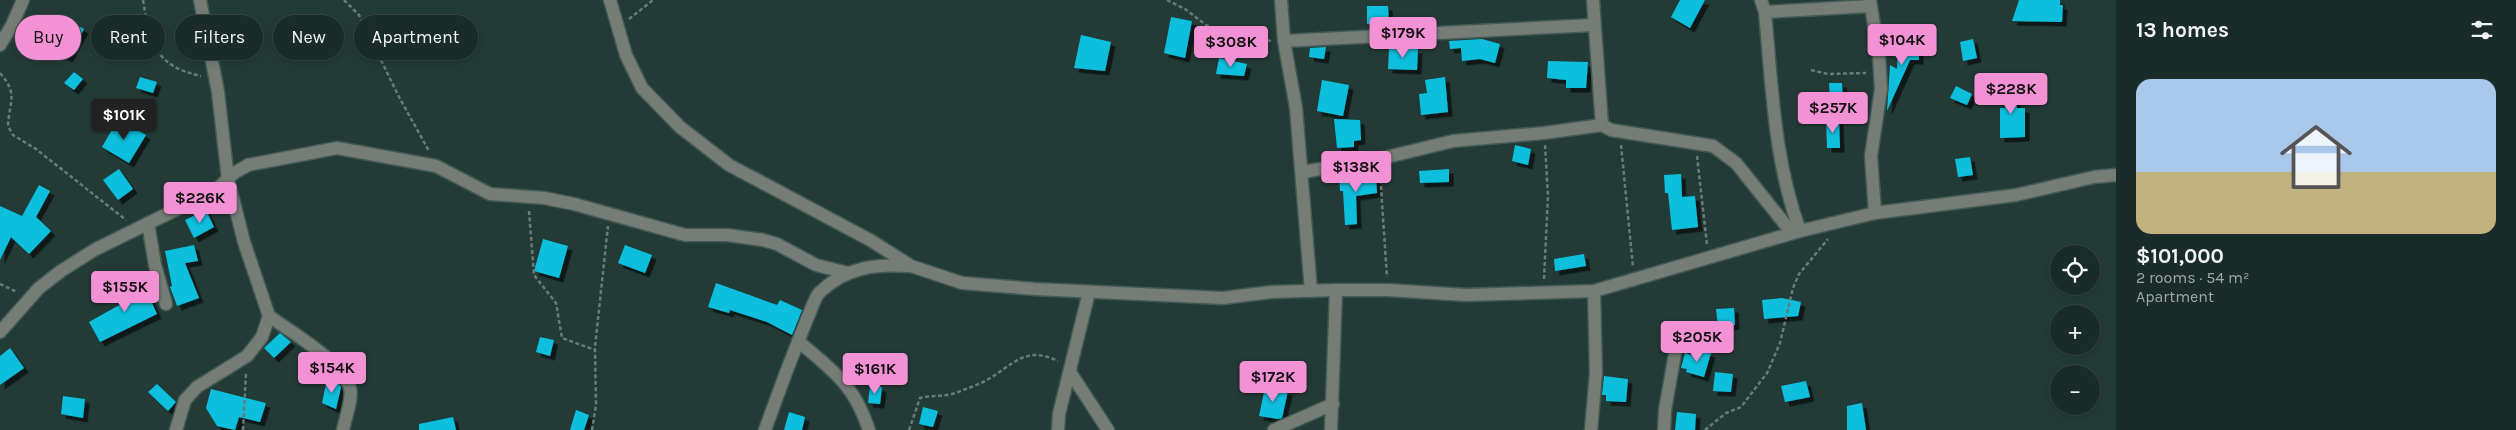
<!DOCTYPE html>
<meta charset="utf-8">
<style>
body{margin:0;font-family:Karla,sans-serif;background:#233431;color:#f1f3f6;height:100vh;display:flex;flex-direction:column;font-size:19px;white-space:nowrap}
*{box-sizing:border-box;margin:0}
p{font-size:16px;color:#9fa7a8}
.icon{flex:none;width:28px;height:28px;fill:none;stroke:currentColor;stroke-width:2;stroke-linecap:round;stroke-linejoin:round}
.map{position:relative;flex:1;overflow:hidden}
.drawer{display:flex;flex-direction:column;background:#1a2c29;width:400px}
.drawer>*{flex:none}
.guide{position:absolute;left:15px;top:15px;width:475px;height:45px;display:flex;gap:10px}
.controls{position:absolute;left:2050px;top:245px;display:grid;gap:10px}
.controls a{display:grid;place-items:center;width:50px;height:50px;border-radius:50%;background:#1a2c29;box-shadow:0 2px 8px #0003,0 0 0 1px #384846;font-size:25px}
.price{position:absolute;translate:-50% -42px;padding:0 11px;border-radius:5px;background:#f391d5;color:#111;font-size:16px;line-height:32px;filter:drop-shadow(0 1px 2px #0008)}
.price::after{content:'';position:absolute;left:50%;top:30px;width:15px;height:11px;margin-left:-8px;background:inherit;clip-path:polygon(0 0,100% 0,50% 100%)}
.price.active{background:#222;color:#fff}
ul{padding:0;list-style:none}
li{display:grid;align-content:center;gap:10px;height:265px;padding:0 20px}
li span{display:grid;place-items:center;height:155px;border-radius:15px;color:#555}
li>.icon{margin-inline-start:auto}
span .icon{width:90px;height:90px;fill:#fffc;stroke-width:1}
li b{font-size:21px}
h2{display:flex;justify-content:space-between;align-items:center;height:60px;padding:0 20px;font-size:21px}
.tag{padding:0 18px;border-radius:22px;background:#1a2c29;box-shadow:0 2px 8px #0003,0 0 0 1px #384846;font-size:18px;line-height:45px}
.tag.active{background:#f391d5;color:#111}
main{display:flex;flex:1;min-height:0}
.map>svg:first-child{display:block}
</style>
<main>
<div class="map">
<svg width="2116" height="430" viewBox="0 0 2116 430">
<defs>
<filter id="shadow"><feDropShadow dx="4.5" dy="4.5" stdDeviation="0" flood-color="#0009"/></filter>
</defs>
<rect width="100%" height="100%" fill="#233b37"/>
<g fill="#0abfdc" filter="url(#shadow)">
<path d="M1680,0H1705L1690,28L1671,17Z"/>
<path d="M2019,0H2060V5H2063L2062,22L2012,21Z"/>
<path d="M1367,6H1388L1389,23L1367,24Z"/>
<path d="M56,14L84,29L68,58L40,44Z"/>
<path d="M1171,17L1192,21L1185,58L1164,53Z"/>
<path d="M1081,35L1111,42L1105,71L1074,68Z"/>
<path d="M1482,39L1500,44L1495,63L1480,59L1462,61L1461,48L1450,49L1449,41Z"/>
<path d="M1973,39L1977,58L1963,61L1960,42Z"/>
<path d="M1898,42H1919V60H1910L1887,111L1890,65L1897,69Z"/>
<path d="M1326,47L1324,59L1309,57L1310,48Z"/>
<path d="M1389,48L1418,49L1417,70L1388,69Z"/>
<path d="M1219,58L1247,64L1244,76L1216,74Z"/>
<path d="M1548,61L1588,62L1586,88H1566V80L1547,78Z"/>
<path d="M74,72L83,79L74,90L64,83Z"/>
<path d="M140,77L157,82L153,93L136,88Z"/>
<path d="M1445,77L1448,112L1421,115L1419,94L1427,93L1425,80Z"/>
<path d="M1322,80L1349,85L1343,116L1317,111Z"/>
<path d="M1829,83H1842L1843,101L1830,102Z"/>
<path d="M2013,83L2017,108H2025V137L2000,138V108H2005L2001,85Z"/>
<path d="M1956,86L1972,94L1967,105L1950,98Z"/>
<path d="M118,119L146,135L129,163L102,147Z"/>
<path d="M1334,119L1360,120L1361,140L1354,141V147L1337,148Z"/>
<path d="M1826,120H1839L1840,148H1827Z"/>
<path d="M1515,145L1531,149L1528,165L1512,161Z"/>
<path d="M1970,157L1973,175L1958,177L1955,159Z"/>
<path d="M119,169L133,189L118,200L103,180Z"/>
<path d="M1449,169V182L1420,183L1419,171Z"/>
<path d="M1376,174L1377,193L1356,196L1357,224L1345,225L1343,191H1340L1339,175Z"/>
<path d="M1681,174L1682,197L1695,196L1698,227L1672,230L1668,193H1665L1664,175Z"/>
<path d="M39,185L50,191L36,217L51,231L29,254L11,237L0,260V206L22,216Z"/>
<path d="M206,210L214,227L194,238L185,220Z"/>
<path d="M543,239L568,246L559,278L534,271Z"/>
<path d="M194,245L198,261L185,263L199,298L177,306L170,287L172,286L165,251Z"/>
<path d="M625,245L652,255L645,273L618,263Z"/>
<path d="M1584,254L1586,266L1555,271L1554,259Z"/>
<path d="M143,283L157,314L100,342L89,322L121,304L117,294Z"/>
<path d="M716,283L777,305L780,300L802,310L792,335L767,322L730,310L729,313L708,307Z"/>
<path d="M1782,298L1801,302L1798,316L1764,319L1762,300Z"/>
<path d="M1734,308L1735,325L1718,327L1716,309Z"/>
<path d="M280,333L291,342L274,358L264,348Z"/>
<path d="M540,337L554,340L550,356L536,352Z"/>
<path d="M10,348L24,368L0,385V356Z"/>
<path d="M1696,349L1711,353L1704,377L1686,372L1687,369L1681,368L1685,353L1694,356Z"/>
<path d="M1715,372L1733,374L1731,392L1713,391Z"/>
<path d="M1604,376L1628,379L1626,402L1606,401V395H1602Z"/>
<path d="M327,379L337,381L341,387L336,409L322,403Z"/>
<path d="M1806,381L1810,397L1785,402L1781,386Z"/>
<path d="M157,384L176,402L168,411L148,392Z"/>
<path d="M870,386L882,387L880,404L868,403Z"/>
<path d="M1265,387L1288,391L1282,418L1278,419L1259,416Z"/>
<path d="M211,389L266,403L260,422L239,417L235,430L217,426L206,408Z"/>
<path d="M63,396L85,399L83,418L61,414Z"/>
<path d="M1862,403L1866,430H1847V406Z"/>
<path d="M923,407L938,411L933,427L919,424Z"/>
<path d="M576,410L589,415L584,430H570Z"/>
<path d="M789,412L805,417L802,430H784Z"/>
<path d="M1677,412L1696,414L1695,430H1675Z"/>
<path d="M453,417L456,430H419V424Z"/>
</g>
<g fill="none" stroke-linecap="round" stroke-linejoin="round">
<g stroke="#435955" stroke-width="15">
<g id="minor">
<path d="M610,0L626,55L642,88L680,127L729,165L870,240L911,266L962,283L1035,289L1223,298L1271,292L1336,290H1388L1466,295L1594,291L1800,231L1875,213L2016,195L2094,177L2116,175"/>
<path d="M1281,0L1284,41L1296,108L1311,291"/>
<path d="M1593,0L1602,125L1611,130L1713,146L1736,163L1792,233"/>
<path d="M1761,0L1765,12C1772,86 1774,161 1800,231"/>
<path d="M1870,0L1879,56L1881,89L1871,156L1875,213"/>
<path d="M1765,12L1871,6"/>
<path d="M1284,41L1594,25"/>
<path d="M0,45L12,25L23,0"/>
<path d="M1303,172L1379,159L1453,141L1544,133L1602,125"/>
<path d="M148,223L155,265L166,304"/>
<path d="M269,316C291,332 342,361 350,388C353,399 345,419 343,430"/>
<path d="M0,332L39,288L61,271L96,249L216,190L234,173L248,165L337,148L436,166L490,194L544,198L574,204L685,235H727L763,240L777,244L816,265L848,273"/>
<path d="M798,341C833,371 854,384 869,430"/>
<path d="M1070,372L1108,430"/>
<path d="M176,430L185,400L197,387L247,356L262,337L269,316L244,242L228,179L218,92L200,0"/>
<path d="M765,430C778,393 792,356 807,319C811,311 814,298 820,292C846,267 876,264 909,266"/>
<path d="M1058,430L1059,414L1089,292"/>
<path d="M1274,430L1333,404"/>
<path d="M1331,430L1336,290"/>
<path d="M1591,430L1596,373L1594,291"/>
<path d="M1664,430L1665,410L1677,342"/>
</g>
</g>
<g stroke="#677c78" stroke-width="2.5" stroke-dasharray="4 2.5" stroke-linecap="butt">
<path d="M143,0C150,42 154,66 201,76"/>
<path d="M344,0L359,15L399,97L429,151"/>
<path d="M1167,0L1185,9L1206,25L1217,30L1271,41"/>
<path d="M629,19L653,0"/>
<path d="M1811,70L1828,74L1866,73"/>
<path d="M0,73C19,95 9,101 8,126L13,135L36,149L126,220"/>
<path d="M1621,145L1633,267"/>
<path d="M1697,156L1707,245"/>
<path d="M1380,173L1387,277"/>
<path d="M529,211L534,275L556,303L562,338L595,350"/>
<path d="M1544,279L1548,196L1545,145"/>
<path d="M0,284L17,292"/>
<path d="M243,430L246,373"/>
<path d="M592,430L596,405L595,347L608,226"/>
<path d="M909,430L920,398C933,395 946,397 958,392C968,388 978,385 987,380C1013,365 1025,345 1058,361"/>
<path d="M1705,430L1726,413L1741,407L1767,373L1780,343L1793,288L1799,274L1828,239"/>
</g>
<use href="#minor" stroke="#757d76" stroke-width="12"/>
</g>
</svg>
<div class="controls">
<a><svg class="icon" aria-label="locate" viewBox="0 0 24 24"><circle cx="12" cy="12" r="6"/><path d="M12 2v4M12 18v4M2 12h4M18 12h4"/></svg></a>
<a>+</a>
<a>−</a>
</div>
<b class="price" style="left:1403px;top:59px">$179K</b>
<b class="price" style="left:1902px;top:66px">$104K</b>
<b class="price" style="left:1231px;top:68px">$308K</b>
<b class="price" style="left:2011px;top:115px">$228K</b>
<b class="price" style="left:1833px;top:134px">$257K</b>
<b class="price active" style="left:124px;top:141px">$101K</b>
<b class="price" style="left:1356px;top:193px">$138K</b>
<b class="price" style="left:200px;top:224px">$226K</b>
<b class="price" style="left:125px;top:313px">$155K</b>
<b class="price" style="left:1697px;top:363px">$205K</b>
<b class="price" style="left:332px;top:394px">$154K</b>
<b class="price" style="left:875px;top:395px">$161K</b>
<b class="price" style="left:1273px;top:403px">$172K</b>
<div class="guide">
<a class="tag active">Buy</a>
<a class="tag">Rent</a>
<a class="tag">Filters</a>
<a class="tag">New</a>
<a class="tag">Apartment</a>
</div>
</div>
<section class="drawer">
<h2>13 homes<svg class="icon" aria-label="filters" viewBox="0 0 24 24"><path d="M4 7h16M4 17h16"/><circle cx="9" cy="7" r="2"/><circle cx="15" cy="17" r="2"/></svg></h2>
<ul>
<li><span style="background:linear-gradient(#a9c7e8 60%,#c2b280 0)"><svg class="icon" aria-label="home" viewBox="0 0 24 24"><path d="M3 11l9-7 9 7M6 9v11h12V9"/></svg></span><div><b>$101,000</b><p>2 rooms · 54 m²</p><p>Apartment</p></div></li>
</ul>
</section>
</main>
